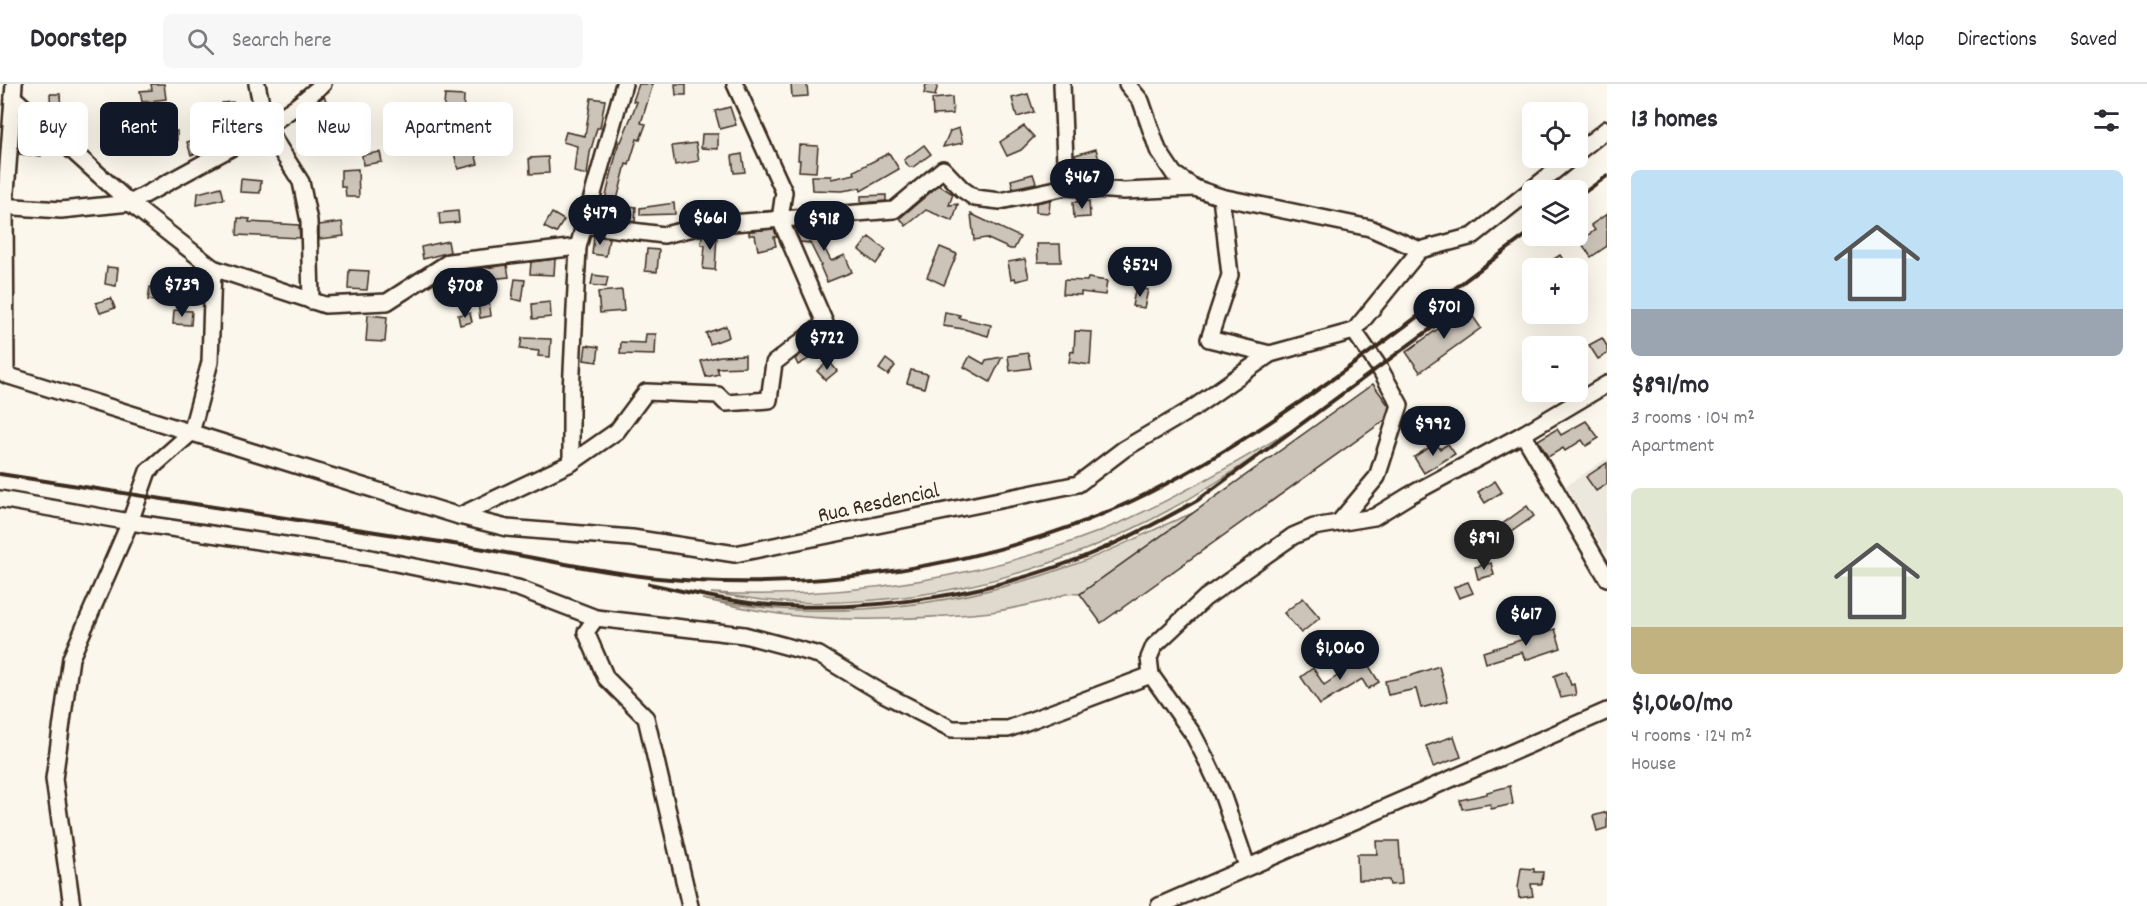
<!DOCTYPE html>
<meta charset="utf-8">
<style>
body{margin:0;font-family:Dekko,sans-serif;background:#f7f7f7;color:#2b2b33;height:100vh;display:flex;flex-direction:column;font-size:22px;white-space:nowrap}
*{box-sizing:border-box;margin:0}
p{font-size:20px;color:#7c7c81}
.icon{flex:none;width:33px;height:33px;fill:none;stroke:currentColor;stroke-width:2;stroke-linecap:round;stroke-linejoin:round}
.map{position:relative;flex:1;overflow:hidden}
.drawer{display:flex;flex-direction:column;background:#fff;width:540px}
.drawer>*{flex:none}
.guide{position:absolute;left:18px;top:18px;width:570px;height:54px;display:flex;gap:12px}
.fabs{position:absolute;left:1522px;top:18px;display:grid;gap:12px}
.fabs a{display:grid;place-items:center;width:66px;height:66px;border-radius:9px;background:#fff;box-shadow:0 6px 24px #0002;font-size:30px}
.price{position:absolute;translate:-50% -51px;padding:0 14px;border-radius:21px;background:#111827;color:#fff;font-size:20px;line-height:39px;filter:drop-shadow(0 2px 3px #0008)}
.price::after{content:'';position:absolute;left:50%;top:36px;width:18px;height:14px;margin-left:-9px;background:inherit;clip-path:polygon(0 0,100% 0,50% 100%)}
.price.current{background:#222;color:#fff}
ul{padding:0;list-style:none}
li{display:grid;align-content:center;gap:12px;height:318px;padding:0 24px}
li span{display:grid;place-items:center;height:186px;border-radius:9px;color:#555}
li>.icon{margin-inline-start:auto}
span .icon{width:108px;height:108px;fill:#fffc;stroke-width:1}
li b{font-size:26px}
h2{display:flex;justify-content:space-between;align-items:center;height:72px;padding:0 24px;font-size:26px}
.pill{padding:0 21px;border-radius:9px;background:#fff;box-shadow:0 6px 24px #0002;font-size:21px;line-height:54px}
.pill.current{background:#111827;color:#fff}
header{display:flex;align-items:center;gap:36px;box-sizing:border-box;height:84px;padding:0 30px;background:#fff;border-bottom:2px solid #e1e1e2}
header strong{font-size:28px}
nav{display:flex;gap:33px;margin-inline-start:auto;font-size:21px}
.search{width:420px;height:54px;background:#f7f7f7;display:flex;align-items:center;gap:15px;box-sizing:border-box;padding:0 21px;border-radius:9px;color:#7c7c81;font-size:22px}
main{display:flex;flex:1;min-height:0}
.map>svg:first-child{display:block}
</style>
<header>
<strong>Doorstep</strong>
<div class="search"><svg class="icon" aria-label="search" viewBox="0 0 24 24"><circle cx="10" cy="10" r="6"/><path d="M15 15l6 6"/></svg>Search here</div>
<nav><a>Map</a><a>Directions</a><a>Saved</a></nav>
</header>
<main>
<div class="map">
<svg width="1607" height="822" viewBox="0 0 1607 822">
<rect width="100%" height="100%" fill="#fbf7ec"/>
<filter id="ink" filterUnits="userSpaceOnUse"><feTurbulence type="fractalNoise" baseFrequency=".0167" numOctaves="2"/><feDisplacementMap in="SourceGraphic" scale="12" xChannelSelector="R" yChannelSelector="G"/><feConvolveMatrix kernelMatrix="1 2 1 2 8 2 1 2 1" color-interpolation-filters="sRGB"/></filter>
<g filter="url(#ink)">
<path fill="#ede8dd" d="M1607,374V471L1566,402Z"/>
<g fill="#dfd9ce" stroke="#8d8276" stroke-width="1.5">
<path d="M1288,348C1141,462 970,526 783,518C759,516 734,512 711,509C847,516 999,492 1124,437C1181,411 1235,380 1288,348Z"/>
<path d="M1193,429L1080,510C1060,508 1062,513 1045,517C1024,522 1004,527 982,529C921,535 858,538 796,532C764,529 733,522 702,515C733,520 764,525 796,526C890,529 984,513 1073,481C1114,467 1152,445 1193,429Z"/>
</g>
<g fill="#ccc4b9" stroke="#3b2a1e" stroke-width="1.5">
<path d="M151,0H164L166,15L142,18L140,7L152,6Z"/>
<path d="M639,0H653L641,39L646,40L640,56L637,55L629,81L626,80L617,116L620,117L619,121L636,123L635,138L618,135L598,129L601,119L604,120L619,58H621L637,18L633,17Z"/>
<path d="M675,0H686V11H676Z"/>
<path d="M791,0H807L808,12L792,13Z"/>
<path d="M926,0H938L935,12L924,10Z"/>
<path d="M50,10H60L61,30L51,31Z"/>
<path d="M1028,10L1034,28L1017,33L1012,14Z"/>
<path d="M445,11L464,12L463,33L443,31Z"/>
<path d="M324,12L330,25L309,33L306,27Z"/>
<path d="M952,13L953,30L933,31L932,15Z"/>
<path d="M591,14L605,16L600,44H597L590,69L587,91L574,88L577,62L563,58L566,48L585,52Z"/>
<path d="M233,18L232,40H220L222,19Z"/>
<path d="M730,23L736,41L720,45L715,27Z"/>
<path d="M341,30L360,32L359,43L341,42Z"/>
<path d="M1024,42L1034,53L1021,66L1007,72L1000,58Z"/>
<path d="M959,44L963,59L943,63L950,47Z"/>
<rect x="159" y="47" width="18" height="17"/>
<path d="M702,50H718V65L701,64Z"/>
<path d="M204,53L208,65L191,71L187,58Z"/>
<path d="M20,54L42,56L41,72L19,70Z"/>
<path d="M696,59L699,77L675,81L672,62Z"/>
<path d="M799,61L818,62L816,88L799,87L800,76H798Z"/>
<path d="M924,61L931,70L913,83H909L904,76Z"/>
<path d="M474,65L478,80L458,85L454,69Z"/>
<path d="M1096,65L1100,79L1079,85L1075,71Z"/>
<path d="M380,68L382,78L363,81L362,71Z"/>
<path d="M889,69L899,85L861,107L860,104L842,107L812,106L811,92H831V95L855,90L854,87Z"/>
<path d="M742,70L745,88L734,89L732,72Z"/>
<path d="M548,73L549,89L530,90L529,74Z"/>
<path d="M358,85L359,113H346L345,103H341V86Z"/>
<path d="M1033,90L1036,99L1013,104L1011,96Z"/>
<path d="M241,95L261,97L260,109L240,108Z"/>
<path d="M939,101L953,110L949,121L958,120L953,137L926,126L906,142L900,134Z"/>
<path d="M221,103L224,115L197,121L198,109Z"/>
<path d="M886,111V117L861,119V112Z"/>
<path d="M1050,116L1049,129L1036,128V119Z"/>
<path d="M1089,117L1090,133L1074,134L1073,118Z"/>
<path d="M674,119L675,130L640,131V124Z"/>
<path d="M458,127L459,138L440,140L439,129Z"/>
<path d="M552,129L564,136L556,149L544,143Z"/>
<path d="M971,130L1020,153L1014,165H1010L986,154L974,156Z"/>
<path d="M1607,130V162L1591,173L1580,157L1595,146L1591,141Z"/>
<path d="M238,134L250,135L249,138L299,141L300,154L237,151Z"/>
<path d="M342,138L344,152L319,155V141Z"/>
<path d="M826,141L836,142V146L817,149L831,177L845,171L852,188L827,198L820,182L821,181L810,159L800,158L794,144Z"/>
<path d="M774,145L777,153H774L776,162L758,166L755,151H749V147Z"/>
<path d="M708,151H717L715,186L703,185L705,161H701L702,152Z"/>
<path d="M594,152L609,154L606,172L592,170Z"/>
<path d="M869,153L886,166L876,180L859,166Z"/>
<path d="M448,157L450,168L423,175L421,163Z"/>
<path d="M1037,160H1060L1061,178H1038Z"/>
<path d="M940,163L957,170L944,201L927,193Z"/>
<path d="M647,165L659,166L657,188L645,187Z"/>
<path d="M1560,171L1569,184H1540Z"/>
<path d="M555,175L554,191L530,190L531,178Z"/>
<path d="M1025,175L1029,194L1016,197L1015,194L1011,195L1008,178Z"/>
<path d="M507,181L509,193L480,196V198L437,209L435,199L444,193L469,186Z"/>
<path d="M107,183L118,184L116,202L105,200Z"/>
<path d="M349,186L369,187L367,206L348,205Z"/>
<path d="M593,191L608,193L606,203L591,201Z"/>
<path d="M1088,194L1107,197L1105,211L1081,208V211L1063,210L1064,196L1087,197Z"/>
<path d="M515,195L525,196L522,217L512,215Z"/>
<path d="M150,203L168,205L166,218L148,216Z"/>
<path d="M1136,203L1148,206L1144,224L1132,222Z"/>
<path d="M622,206L624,227L600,229L598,208Z"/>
<path d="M111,214L115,224L100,229L96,219Z"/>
<path d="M489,216L491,232L480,234L478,218Z"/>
<path d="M550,218L551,233L533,235L532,220Z"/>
<path d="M1467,224L1481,244L1420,288L1406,268Z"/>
<path d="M174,226L192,227L191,241L173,240Z"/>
<path d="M945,228L960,231L959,234L991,241L989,249L988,252L964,245L943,242Z"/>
<path d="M470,229L472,238L460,241L458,231Z"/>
<path d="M368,231L387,233L385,258L366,257Z"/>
<path d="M726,242L729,253L710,260L706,249Z"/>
<path d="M1075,247L1092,248L1090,281L1069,278L1071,267L1074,268Z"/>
<path d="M646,250H656L655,271L620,270L621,258L645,259Z"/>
<path d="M522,254L551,255L550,273L538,272L539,267L520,265Z"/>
<path d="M1602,254L1607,262V270L1598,275L1589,261Z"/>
<path d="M586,261L599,263L597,278L584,276Z"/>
<path d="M809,264L814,272L798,281L795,275Z"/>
<path d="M1028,269L1031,284L1010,287L1008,272Z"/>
<path d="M745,271V283L717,284L719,290L706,293L701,277L720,272Z"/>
<path d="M970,272L984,280L986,276L1002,273L990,298L964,283Z"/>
<path d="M886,275L895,282L888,291L879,285Z"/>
<path d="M829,277L837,287L826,296L817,287Z"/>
<path d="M911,286L928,290L924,304L907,299Z"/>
<path d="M1373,300L1389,322L1385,336L1101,539L1080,510Z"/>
<path d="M1586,337L1599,354L1586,362L1582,356L1565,367L1563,364L1548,373L1538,356L1557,345L1561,351Z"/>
<path d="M1436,359L1440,365L1448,360L1455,370L1424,389L1414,373Z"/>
<path d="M1607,379V400L1596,407L1586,393Z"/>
<path d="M1495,397L1502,408L1485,419L1478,408Z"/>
<path d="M1527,422L1534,432L1508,450L1501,441Z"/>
<path d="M1491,479L1494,491L1478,495L1475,483Z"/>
<path d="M1468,498L1473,509L1459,514L1454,503Z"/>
<path d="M1303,514L1320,534L1301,549L1284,529Z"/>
<path d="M1555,545L1561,564L1525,576L1522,568L1486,579L1483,568Z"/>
<path d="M1364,574L1379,598L1368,605L1362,595L1320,621L1301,593L1313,584L1324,601Z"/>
<path d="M1439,582L1448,617L1421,624L1416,605L1388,611L1385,597L1410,592Z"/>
<path d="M1566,587L1571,601L1574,600L1576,611L1561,614L1554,592Z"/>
<path d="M1454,652L1461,673L1433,683L1426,662Z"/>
<path d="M1510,702L1513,720L1491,725L1490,720L1462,725L1460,716L1487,710V708Z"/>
<path d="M1607,728V744L1597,747L1593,732Z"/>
<path d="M1376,757H1399L1402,800L1390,801L1389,796H1358L1357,770H1377Z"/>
<path d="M1521,784L1534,785V788H1543L1542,800H1531L1533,812L1519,814L1518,804Z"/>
</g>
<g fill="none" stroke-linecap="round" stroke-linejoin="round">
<g stroke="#3b2a1e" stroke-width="20">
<g id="minor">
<path d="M14,0L5,122L6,291L459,432L571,379L617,347L646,308L718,311L726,319L769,316L774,279L825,239L780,135L784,108L735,0"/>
<path d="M257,0L266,43L301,98L309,137L311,217"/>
<path d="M1062,0L1066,103"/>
<path d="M1127,0L1141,17L1158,66L1174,90L1195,104L1221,113L1370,144L1420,166L1473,152L1571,74"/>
<path d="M13,13L130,119L213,184L210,278L191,349L148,387L130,438L71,574L54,695L72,822"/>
<path d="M1578,68L1607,45"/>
<path d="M1221,113L1230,191L1209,255L1270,270L1354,247L1379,283L1400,321L1377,393L1340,437"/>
<path d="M0,122L61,126L130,119L231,64L266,43L298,21L323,0"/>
<path d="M584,141L664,151L707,141L894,126L943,85L962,105L975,114L1000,117L1066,103L1124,107L1195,104"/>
<path d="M213,184L325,221L387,218L449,178L578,163"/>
<path d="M1354,247L1420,166"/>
<path d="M1523,350L1607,494"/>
<path d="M571,379V308L578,163L624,0"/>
<path d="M0,415L130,438L366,473L518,504L596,534L586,548L606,594L646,634L690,822"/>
<path d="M459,432L507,444L632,454L735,470L1078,400L1124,365L1192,325L1270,270"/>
<path d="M596,534L744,551L819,571L884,610L952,645H1008L1151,591"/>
<path d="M1247,782L1221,707L1207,677L1193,650L1151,591L1149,574L1154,562L1205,514L1293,452L1314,443L1374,433L1410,411L1523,350L1607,300"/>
<path d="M1159,822L1607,627"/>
</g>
</g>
<use href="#minor" stroke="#fbf7ec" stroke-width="15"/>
<g stroke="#3b2a1e" stroke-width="4">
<path d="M1578,113L1607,92"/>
<path d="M0,390C149,414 298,437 447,459C517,469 587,487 658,494C811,509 992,483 1132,417C1278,347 1403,241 1533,146"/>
<path d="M649,500C693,509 738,520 784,522C881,527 992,509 1083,473C1123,457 1161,437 1198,416L1463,221"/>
</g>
</g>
</g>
<g text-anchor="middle" stroke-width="6" stroke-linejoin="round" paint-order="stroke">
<g font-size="22" fill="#3b2a1e" stroke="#fbf7ec">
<text transform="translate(878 417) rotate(-12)" y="8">Rua Resdencial</text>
</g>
</g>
</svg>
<div class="fabs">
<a><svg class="icon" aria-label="locate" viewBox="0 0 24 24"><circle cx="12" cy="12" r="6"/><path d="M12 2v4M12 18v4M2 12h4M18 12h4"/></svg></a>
<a><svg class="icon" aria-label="layers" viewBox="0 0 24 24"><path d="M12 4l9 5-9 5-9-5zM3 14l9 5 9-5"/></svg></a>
<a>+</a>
<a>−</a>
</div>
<b class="price" style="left:1082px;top:126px">$467</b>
<b class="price" style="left:600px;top:162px">$479</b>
<b class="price" style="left:710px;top:167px">$661</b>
<b class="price" style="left:824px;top:168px">$918</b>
<b class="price" style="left:1140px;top:214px">$524</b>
<b class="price" style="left:182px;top:234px">$739</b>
<b class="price" style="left:465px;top:235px">$708</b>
<b class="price" style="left:1444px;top:256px">$701</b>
<b class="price" style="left:827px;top:287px">$722</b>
<b class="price" style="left:1433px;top:373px">$992</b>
<b class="price current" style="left:1484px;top:487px">$891</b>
<b class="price" style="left:1526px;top:563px">$617</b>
<b class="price" style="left:1340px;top:597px">$1,060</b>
<div class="guide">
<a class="pill">Buy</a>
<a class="pill current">Rent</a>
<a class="pill">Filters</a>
<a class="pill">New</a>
<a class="pill">Apartment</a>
</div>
</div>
<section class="drawer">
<h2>13 homes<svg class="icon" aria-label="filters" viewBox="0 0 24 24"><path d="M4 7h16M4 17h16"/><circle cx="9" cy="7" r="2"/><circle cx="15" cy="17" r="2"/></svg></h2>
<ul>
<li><span style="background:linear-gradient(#bfe0f5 75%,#9aa5b1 0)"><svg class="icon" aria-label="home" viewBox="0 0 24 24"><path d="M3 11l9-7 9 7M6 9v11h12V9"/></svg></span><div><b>$891/mo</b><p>3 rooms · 104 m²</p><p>Apartment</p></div></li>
<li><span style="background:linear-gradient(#dfe7d0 75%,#c2b280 0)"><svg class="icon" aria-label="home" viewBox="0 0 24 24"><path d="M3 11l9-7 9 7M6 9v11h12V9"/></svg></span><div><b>$1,060/mo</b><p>4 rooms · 124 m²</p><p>House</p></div></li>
</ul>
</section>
</main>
